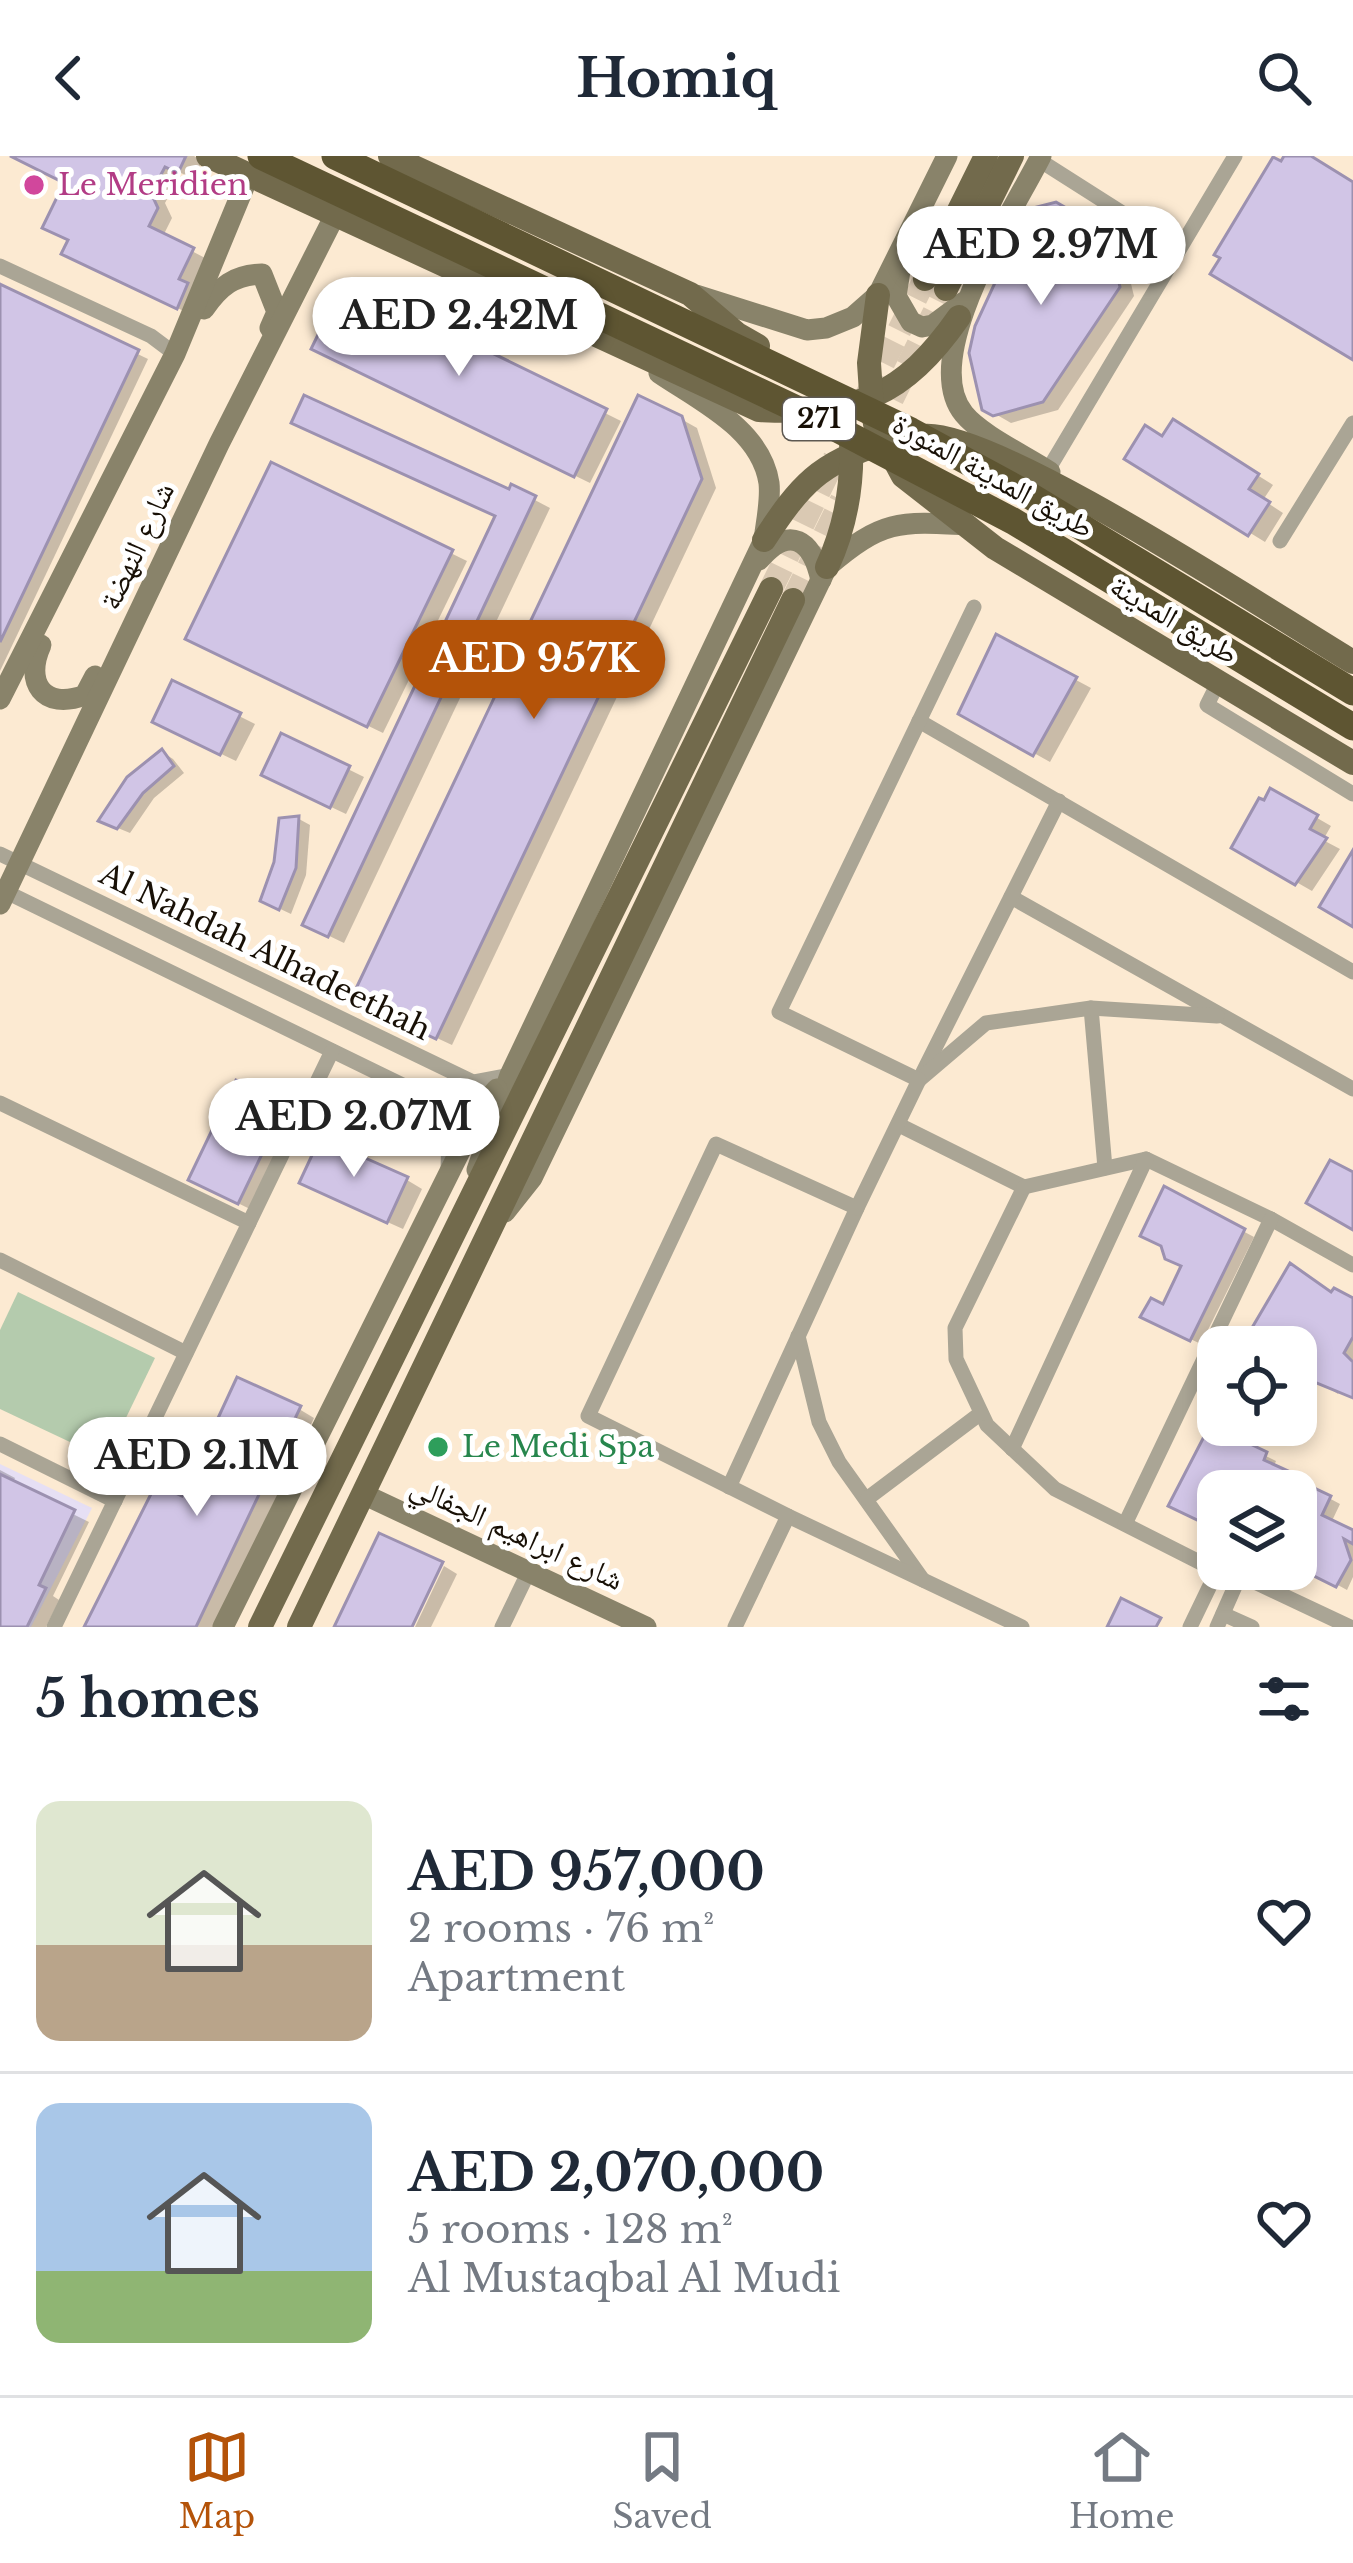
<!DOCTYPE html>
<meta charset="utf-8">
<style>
body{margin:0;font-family:"Libre Baskerville","Noto Naskh Arabic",serif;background:#f2f2f3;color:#1f2937;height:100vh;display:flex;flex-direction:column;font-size:45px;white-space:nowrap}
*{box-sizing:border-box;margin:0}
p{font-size:39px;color:#747a83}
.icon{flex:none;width:66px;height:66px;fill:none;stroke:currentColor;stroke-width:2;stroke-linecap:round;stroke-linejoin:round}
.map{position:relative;height:1471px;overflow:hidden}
.side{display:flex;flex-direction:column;background:#fff;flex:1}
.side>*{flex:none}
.fabs{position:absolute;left:1197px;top:1170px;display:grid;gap:24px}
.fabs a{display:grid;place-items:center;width:120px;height:120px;border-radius:24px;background:#fff;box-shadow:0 6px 18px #0003;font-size:60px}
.price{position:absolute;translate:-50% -102px;padding:0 27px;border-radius:42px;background:#fff;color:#222;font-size:39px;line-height:78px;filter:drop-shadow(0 3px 6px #0008)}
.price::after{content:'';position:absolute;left:50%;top:72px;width:36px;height:27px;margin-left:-18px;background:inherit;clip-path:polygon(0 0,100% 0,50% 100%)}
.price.current{background:#b45309;color:#fff}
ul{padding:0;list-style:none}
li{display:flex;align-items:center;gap:36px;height:300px;padding:0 36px}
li+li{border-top:3px solid #e0e1e3}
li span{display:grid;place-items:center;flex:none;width:336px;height:240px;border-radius:24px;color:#555}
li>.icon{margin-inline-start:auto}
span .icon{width:144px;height:144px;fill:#fffc;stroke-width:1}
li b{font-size:51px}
h2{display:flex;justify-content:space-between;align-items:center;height:144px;padding:0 36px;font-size:51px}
header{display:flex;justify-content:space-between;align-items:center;height:156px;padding:0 36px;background:#fff;font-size:54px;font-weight:700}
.tabs{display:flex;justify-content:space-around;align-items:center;height:168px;border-top:3px solid #e0e1e3;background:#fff;font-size:33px;color:#747a83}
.tabs a{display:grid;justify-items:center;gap:6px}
.tabs .current{color:#b45309}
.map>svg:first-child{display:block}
</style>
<header><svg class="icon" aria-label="back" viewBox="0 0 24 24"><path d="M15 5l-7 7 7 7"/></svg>Homiq<svg class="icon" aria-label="search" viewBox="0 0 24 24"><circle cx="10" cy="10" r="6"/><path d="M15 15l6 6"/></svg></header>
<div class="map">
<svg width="1353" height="1471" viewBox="0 0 1353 1471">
<rect width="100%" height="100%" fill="#fcead2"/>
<path fill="#e6dff4" d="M0,1308L92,1352L31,1471H0Z"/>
<path fill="#b4cbad" d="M18,1136L155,1202L106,1303L0,1253V1174Z"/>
<g fill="#0003">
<path d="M27,0H194L202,5L194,23L181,17L165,47L172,62L163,80L207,103L192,159L79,105L71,84L68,27Z"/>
<path d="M1055,49L1121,87L1134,140L1058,254L1011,267L985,252Z"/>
<path d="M346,129L621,265L590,327L330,200Z"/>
<path d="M0,132L148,203L0,515Z"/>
<path d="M681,263L697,272L716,332L452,889L370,851Z"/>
<path d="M1174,267L1273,329L1263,344L1283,357L1265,386L1128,302L1164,283Z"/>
<path d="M272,310L467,405L383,577L204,491Z"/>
<path d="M512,332L550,352L344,787L321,776Z"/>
<path d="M998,482L1091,532L1050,606L962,557Z"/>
<path d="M239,560L255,568L236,605L171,574Z"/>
<path d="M283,581L364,621L346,658L280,627Z"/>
<path d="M162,596L173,603L184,617L154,642L130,677L113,670Z"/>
<path d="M1272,636L1331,670L1323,684L1340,693L1312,735L1235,691Z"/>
<path d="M299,663L310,669L306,719L291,758L274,750L282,665Z"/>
<path d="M285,950L300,959L254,1055L207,1032Z"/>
<path d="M407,1024L422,1033L403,1073L318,1035Z"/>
<path d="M1166,1034L1254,1081L1201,1188L1154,1166L1184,1110Z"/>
<path d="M1291,1112L1322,1129L1320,1133L1353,1146V1245V1239L1341,1233L1338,1238L1296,1210V1191H1262Z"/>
<path d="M299,1253L314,1262L215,1471H87L158,1332L183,1344Z"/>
<path d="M1211,1273L1276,1305L1273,1312L1340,1348L1331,1367L1353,1377V1421L1347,1434L1296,1406V1335H1218V1372Z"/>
<path d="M0,1314L15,1322L12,1328L89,1366L53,1440L59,1444L46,1471H0Z"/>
<path d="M444,1410L457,1418L431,1471H415Z"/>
</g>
<g fill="#d1c5e6" stroke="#9c91b0" stroke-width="3">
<path d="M10,0H186L178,17L165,11L151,37L158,52L149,70L194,92L179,123L188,127L177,153L61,98L68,84L42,72L64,27Z"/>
<path d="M1284,0H1311L1353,26V204L1210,118L1220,102L1214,99L1273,1L1281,5Z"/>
<path d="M1056,46L1106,75L1120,131L1043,246L993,260L982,254L969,197L975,170L1029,53Z"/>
<path d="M344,125L607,253L574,321L311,193Z"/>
<path d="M0,128L139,194L0,486Z"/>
<path d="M304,239L509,333L511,328L536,340L328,781L302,769L495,360L291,267Z"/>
<path d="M638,239L682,260L702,323L436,883L351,843Z"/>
<path d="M1173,263L1259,318L1249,333L1270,346L1248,380L1124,303L1145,269L1162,280Z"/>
<path d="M271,306L453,394L367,571L185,483Z"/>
<path d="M996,478L1077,521L1033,600L958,558Z"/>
<path d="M172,524L241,557L220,599L152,566Z"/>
<path d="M281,577L350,610L330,652L261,619Z"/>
<path d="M162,593L174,610L143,637L117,673L98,665L127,621Z"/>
<path d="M1270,632L1318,659L1310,673L1327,682L1295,729L1231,692L1259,642L1264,644Z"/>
<path d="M299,660L296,712L279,754L260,745L274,706L279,662Z"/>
<path d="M1353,694V771L1319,751Z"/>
<path d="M236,924L286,948L238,1048L188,1024Z"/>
<path d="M320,982L408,1021L387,1067L299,1027Z"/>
<path d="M1330,1004L1353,1016V1074L1306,1047Z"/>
<path d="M1164,1030L1245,1073L1190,1185L1140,1161L1151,1142L1163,1148L1181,1110L1165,1103L1161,1090L1140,1080Z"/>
<path d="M1290,1107L1331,1136L1334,1132L1353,1142V1181L1344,1197L1353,1206V1242L1302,1221L1304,1217L1296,1212V1191H1262L1246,1182Z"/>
<path d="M237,1221L301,1250L196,1471H84L156,1328L182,1340Z"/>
<path d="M1210,1269L1267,1296L1264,1304L1310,1325L1308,1329L1331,1340L1322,1359L1353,1374V1388L1344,1383L1351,1404L1336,1431L1296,1411V1335H1218V1374L1168,1350Z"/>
<path d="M0,1318L75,1354L39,1429L46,1432L27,1471H0Z"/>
<path d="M379,1377L443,1406L412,1471H334Z"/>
<path d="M1121,1442L1161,1462L1156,1471H1107Z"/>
</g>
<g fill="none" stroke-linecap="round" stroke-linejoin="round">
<g stroke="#dac9b3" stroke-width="24" stroke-dasharray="24 12" stroke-linecap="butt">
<path d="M867,239L925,123"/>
<path d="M876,275L946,133"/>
<path d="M771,433L835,302"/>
<path d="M793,444L842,344"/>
</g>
<g stroke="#aaa595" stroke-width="15">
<path d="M1039,4L1179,93"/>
<path d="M0,110L151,180L175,198"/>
<path d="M1048,314L1235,0"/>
<path d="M1280,385L1353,267"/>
<path d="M1219,525L1207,549L1353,638"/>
<path d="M919,565L1353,816"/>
<path d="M0,698L473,926L510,919"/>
<path d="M0,733L423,939L449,973L448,1015"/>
<path d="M1011,741L1353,933"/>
<path d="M1091,852L1105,1012"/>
<path d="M923,916L1059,645"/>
<path d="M919,924L986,867L1091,852L1217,860"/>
<path d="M0,947L249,1067"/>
<path d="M899,969L1024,1031L955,1172L956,1203L987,1269L1055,1333L1217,1415L1190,1471"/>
<path d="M1024,1031L1146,1003L1271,1063L1353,1109"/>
<path d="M0,1104L186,1197"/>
<path d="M798,1180L819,1266L839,1306L923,1424"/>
<path d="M0,1288L115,1345"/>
<path d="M1012,1293L1146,1003"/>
<path d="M729,1331L857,1052"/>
<path d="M868,1342L981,1257"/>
<path d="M788,1360L1022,1471"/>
<path d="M1125,1368L1271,1063"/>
<path d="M1217,1415L1240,1419L1350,1471"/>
<path d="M1223,1458L1252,1471"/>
<path d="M54,1471L332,895"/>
<path d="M502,1471L529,1415"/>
<path d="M735,1471L788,1360L588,1260L716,988L857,1052L919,924L779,856L974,451"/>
<path d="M1217,1471L1240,1419"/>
</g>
<g stroke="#89836a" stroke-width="21">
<path d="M1041,0C1013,56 917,201 964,258C981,279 1026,300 1050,316"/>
<path d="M902,102L896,140L911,166L922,171L933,169L964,146"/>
<path d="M696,139L807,174L826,172L853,161L878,139L947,0"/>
<path d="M204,153C220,130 234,119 262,118L277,156L270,172"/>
<path d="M759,404C790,368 812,384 821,424"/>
<path d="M41,489C24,526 43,555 85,539L95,520"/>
<path d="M0,543L175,198L249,19"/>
<path d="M0,748L219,288L334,61"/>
<path d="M477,1014L510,919L764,384C766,367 771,345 769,327C761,273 700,245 659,217"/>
<path d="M505,1056L532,1022L827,411C882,364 898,365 968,369"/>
<path d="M363,1338L646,1471"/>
<path d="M223,1471L483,949L497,933"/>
</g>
<g stroke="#726a4c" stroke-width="24">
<path d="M208,0L759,254C856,259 903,241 959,161"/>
<path d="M390,0L690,138L737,178L758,190"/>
<path d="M925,123L986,0"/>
<path d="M946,133L1012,0"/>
<path d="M878,139L869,207L872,251L875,268L903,320L995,392L1353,607"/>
<path d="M923,280C991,271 1279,462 1353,506"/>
<path d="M764,384C800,329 819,307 883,287"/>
<path d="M827,411C845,372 853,329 851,285"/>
<path d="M260,1471L771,433"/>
<path d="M299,1471L793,444"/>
</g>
<g stroke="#5e5532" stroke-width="27">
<path d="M261,0L824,266L1013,365L1353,571"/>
<path d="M335,0L911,275L1027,338L1353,536"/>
</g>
</g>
<circle fill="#d1479c" stroke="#fff" stroke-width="4.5" cx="34" cy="29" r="12"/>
<circle fill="#2e9e5b" stroke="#fff" stroke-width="4.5" cx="438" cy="1291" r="12"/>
<g text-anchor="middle" stroke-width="10" stroke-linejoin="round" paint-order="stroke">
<rect fill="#fff" stroke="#5d5851" stroke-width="3" x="783" y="242" width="72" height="42" rx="9"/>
<g font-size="27" font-weight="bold" fill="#181006">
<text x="819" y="272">271</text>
</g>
<g font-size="30" fill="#b23c85" stroke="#fff" text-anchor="start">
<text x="58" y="39">Le Meridien</text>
</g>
<g font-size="30" fill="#181006" stroke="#fff">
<text transform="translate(993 320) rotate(29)" y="10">طريق المدينة المنورة</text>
<text transform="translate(137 390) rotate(-65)" y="10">شارع النهضة</text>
<text transform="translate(1174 464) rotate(31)" y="10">طريق المدينة</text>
<text transform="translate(265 796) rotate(26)" y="10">Al Nahdah Alhadeethah</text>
<text transform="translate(517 1377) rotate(25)" y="10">شارع ابراهيم الجفالي</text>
</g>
<g font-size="30" fill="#27864d" stroke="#fff" text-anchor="start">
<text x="462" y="1301">Le Medi Spa</text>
</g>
</g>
</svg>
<div class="fabs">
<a><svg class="icon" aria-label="locate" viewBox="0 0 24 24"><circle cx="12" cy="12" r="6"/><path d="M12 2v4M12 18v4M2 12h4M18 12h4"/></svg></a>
<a><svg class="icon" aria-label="layers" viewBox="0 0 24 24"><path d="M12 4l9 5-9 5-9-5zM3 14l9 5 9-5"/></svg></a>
</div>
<b class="price" style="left:1041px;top:152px">AED 2.97M</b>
<b class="price" style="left:459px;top:223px">AED 2.42M</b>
<b class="price current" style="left:534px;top:566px">AED 957K</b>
<b class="price" style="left:354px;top:1024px">AED 2.07M</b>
<b class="price" style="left:197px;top:1363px">AED 2.1M</b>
</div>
<section class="side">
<h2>5 homes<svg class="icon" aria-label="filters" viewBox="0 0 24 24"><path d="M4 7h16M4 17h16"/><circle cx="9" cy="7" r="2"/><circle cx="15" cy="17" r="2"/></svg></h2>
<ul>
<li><span style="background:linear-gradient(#dfe7d0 60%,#b9a48a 0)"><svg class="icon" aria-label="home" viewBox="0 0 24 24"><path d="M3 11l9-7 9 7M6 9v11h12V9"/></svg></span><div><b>AED 957,000</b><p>2 rooms · 76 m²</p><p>Apartment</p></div><svg class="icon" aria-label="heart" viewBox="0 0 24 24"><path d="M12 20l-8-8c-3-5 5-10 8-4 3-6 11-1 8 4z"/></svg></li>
<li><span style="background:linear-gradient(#a9c7e8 70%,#8fb573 0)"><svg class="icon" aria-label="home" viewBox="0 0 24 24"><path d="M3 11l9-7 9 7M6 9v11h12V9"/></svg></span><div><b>AED 2,070,000</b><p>5 rooms · 128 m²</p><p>Al Mustaqbal Al Mudi</p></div><svg class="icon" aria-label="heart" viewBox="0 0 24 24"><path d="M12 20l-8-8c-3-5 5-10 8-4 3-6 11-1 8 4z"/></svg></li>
</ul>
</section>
<nav class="tabs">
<a class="current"><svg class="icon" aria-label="map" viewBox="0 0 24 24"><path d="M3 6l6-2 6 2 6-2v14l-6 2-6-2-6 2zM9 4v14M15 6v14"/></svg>Map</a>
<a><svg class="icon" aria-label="saved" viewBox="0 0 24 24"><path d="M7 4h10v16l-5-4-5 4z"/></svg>Saved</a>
<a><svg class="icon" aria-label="home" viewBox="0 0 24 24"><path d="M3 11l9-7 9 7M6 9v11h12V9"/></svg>Home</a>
</nav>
